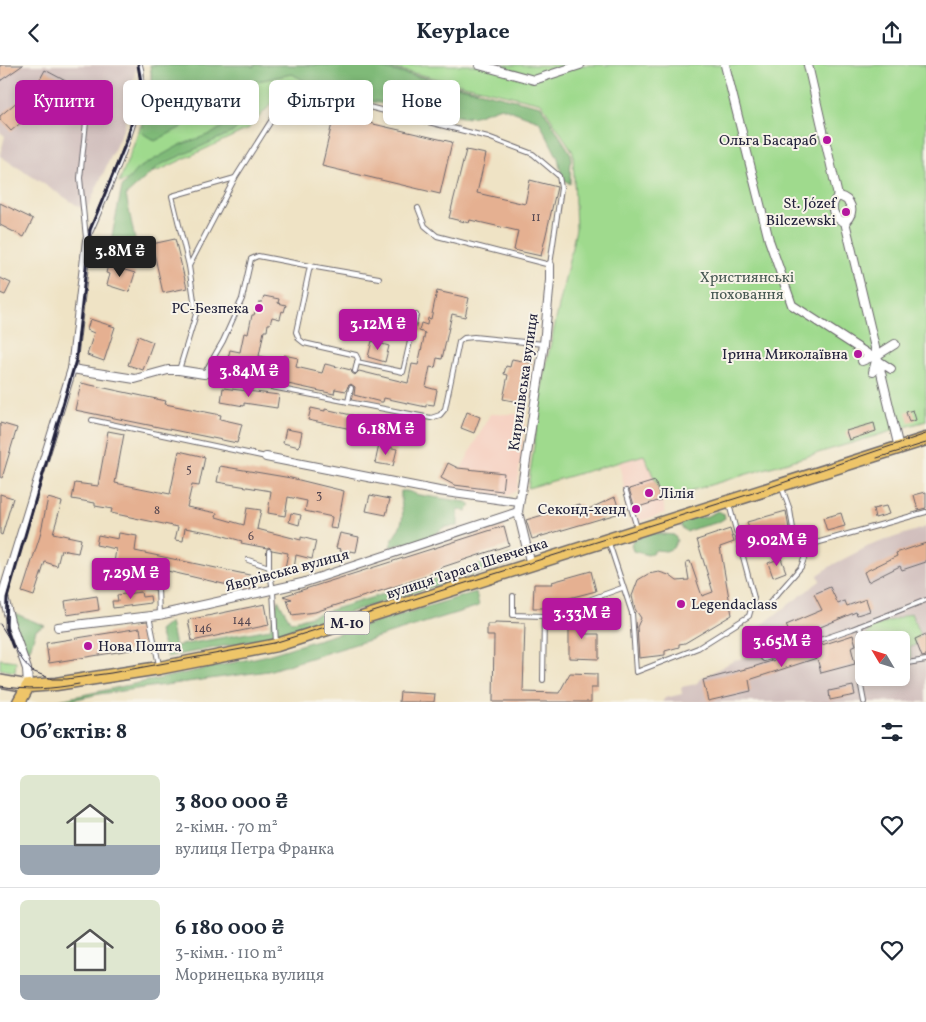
<!DOCTYPE html>
<html lang="uk">
<meta charset="utf-8">
<style>
body{margin:0;font-family:Vollkorn,serif;background:#f2f2f3;color:#1f2937;height:100vh;display:flex;flex-direction:column;font-size:19px;white-space:nowrap}
*{box-sizing:border-box;margin:0}
p{font-size:16px;color:#747a83}
.icon{flex:none;width:28px;height:28px;fill:none;stroke:currentColor;stroke-width:2;stroke-linecap:round;stroke-linejoin:round}
.map{position:relative;height:637px;overflow:hidden}
.details{display:flex;flex-direction:column;background:#fff;flex:1}
.details>*{flex:none}
.banner{position:absolute;left:15px;top:15px;width:500px;height:45px;display:flex;gap:10px}
.needle{width:32px;rotate:308deg}
.tools{position:absolute;left:855px;top:566px;display:grid;gap:10px}
.tools a{display:grid;place-items:center;width:55px;height:55px;border-radius:8px;background:#fff;box-shadow:0 2px 8px #0003;font-size:25px}
.price{position:absolute;translate:-50% -42px;padding:0 11px;border-radius:5px;background:#b5179e;color:#fff;font-size:16px;line-height:32px;filter:drop-shadow(0 1px 2px #0008)}
.price::after{content:'';position:absolute;left:50%;top:30px;width:15px;height:11px;margin-left:-8px;background:inherit;clip-path:polygon(0 0,100% 0,50% 100%)}
.price.selected{background:#222;color:#fff}
ul{padding:0;list-style:none}
li{display:flex;align-items:center;gap:15px;height:125px;padding:0 20px}
li+li{border-top:1px solid #e0e1e3}
li span{display:grid;place-items:center;flex:none;width:140px;height:100px;border-radius:8px;color:#555}
li>.icon{margin-inline-start:auto}
span .icon{width:60px;height:60px;fill:#fffc;stroke-width:1}
li b{font-size:21px}
h2{display:flex;justify-content:space-between;align-items:center;height:60px;padding:0 20px;font-size:21px}
.chip{padding:0 18px;border-radius:8px;background:#fff;box-shadow:0 2px 8px #0003;font-size:18px;line-height:45px}
.chip.selected{background:#b5179e;color:#fff}
header{display:flex;justify-content:space-between;align-items:center;height:65px;padding:0 20px;background:#fff;font-size:22px;font-weight:700}
.map>svg:first-child{display:block}
</style>
<header><svg class="icon" aria-label="back" viewBox="0 0 24 24"><path d="M15 5l-7 7 7 7"/></svg>Keyplace<svg class="icon" aria-label="share" viewBox="0 0 24 24"><path d="M12 15V3M7 8l5-5 5 5M5 13v7h14v-7"/></svg></header>
<div class="map">
<svg width="926" height="637" viewBox="0 0 926 637">
<rect width="100%" height="100%" fill="#f7f3e8"/>
<filter id="ink" filterUnits="userSpaceOnUse"><feTurbulence type="fractalNoise" baseFrequency=".02" numOctaves="2"/><feDisplacementMap in="SourceGraphic" scale="10" xChannelSelector="R" yChannelSelector="G"/><feConvolveMatrix kernelMatrix="1 2 1 2 8 2 1 2 1" color-interpolation-filters="sRGB"/></filter>
<filter id="wash" filterUnits="userSpaceOnUse"><feTurbulence type="fractalNoise" baseFrequency=".0096" numOctaves="4" result="noise"/><feDisplacementMap in="SourceGraphic" scale="20" xChannelSelector="R" yChannelSelector="G"/><feGaussianBlur stdDeviation="1.12" result="paint"/><feColorMatrix in="noise" values="0 0 0 0 0 0 0 0 0 0 0 0 0 0 0 0 0 1.4 0 .05"/><feComposite in="paint" operator="in"/></filter>
<g filter="url(#wash)">
<rect width="100%" height="100%" fill="#efe3c5"/>
<g fill="#f6d2c3">
<path d="M490,349H526L517,425L508,431L451,423Z"/>
<path d="M644,390L663,434L665,448L632,459L619,398Z"/>
</g>
<g fill="#d1bfbd" fill-rule="evenodd">
<path d="M0,0H134L136,3L124,63L86,146L0,91L5,71L0,67Z"/>
<path d="M926,462V637H662L665,633L682,629L681,622L696,619L700,614L735,595L764,587L755,565L820,516L818,510L834,499L871,480ZM864,575H901V612H864Z"/>
</g>
<g fill="#9fda8d" stroke="#607e64">
<path d="M150,0H374L478,25L468,53L286,23L248,64L160,105L119,118C129,89 158,30 150,0Z"/>
<path d="M379,0H926V356L663,434L644,390L528,423L544,309L576,164L573,87L541,38Z"/>
<path d="M911,548L920,570L915,575L916,580L910,582L911,594L901,596V575H868L867,569L871,563Z"/>
<path d="M0,594L16,596L15,607L0,604Z"/>
</g>
<g fill="#7fba78" stroke="#506e5a">
<path d="M150,0H250L253,2L255,0H367L541,41L571,89L570,119L562,113L558,93L539,56L501,42L472,52L327,28L292,9L253,17L232,35L209,41L180,63L155,76L142,68C144,47 155,20 150,0Z"/>
<path d="M244,47L247,53L233,67L160,100L126,130L136,180L131,192L122,194L108,190L122,122L137,104L180,80L213,68Z"/>
<path d="M401,426H407L419,430L466,437L471,441L466,446L458,445V461L444,462L431,472L390,482C392,472 400,465 402,455C404,446 400,436 401,426Z"/>
<path d="M718,446L724,449L725,453C715,461 699,460 687,467L681,462L682,457L691,453L705,452Z"/>
<path d="M651,468L674,470L677,475L673,483L666,486L656,485L648,490L633,486L631,480L633,475Z"/>
<path d="M512,490L516,495L509,499L261,574L167,592L159,566L170,557L175,581L270,564L278,535L291,557Z"/>
<path d="M476,527L479,541L268,606L99,629L63,637H50L264,591Z"/>
<path d="M14,548L45,561L36,565L30,584L27,585L16,565Z"/>
</g>
<g id="blocks">
<g fill="#e5b091">
<path d="M0,0H23L0,16Z"/>
<path d="M45,5L75,21L67,37L54,30L11,66L0,54V51L37,20Z"/>
<path d="M334,50L452,77L440,129L322,101Z"/>
<path d="M466,85L486,89L477,128L525,139L530,115L557,122L541,191L514,185L518,166L470,155L469,158L449,153Z"/>
<path d="M0,138L33,154L24,172L0,160Z"/>
<path d="M175,174L187,223L163,228L152,179Z"/>
<path d="M108,200L135,208L129,227L107,220L110,209L106,208Z"/>
<path d="M0,213L11,218L5,230L0,228Z"/>
<path d="M437,226L469,233L465,252L452,249L442,294L437,293L435,303L430,302L426,322L437,325L434,340L426,339V342L384,333L383,337H381L354,330L355,322L351,319L348,321L346,326L335,324L334,329L288,319V321L277,319L278,314L273,313V311L250,306V309L238,307V304L226,301L230,285L240,287L244,268L248,269L252,250H254L256,244H258L259,237H262L264,231L279,234L278,238L286,240L284,247L282,246L280,254L272,252L270,259H268L267,266H264L259,291L282,296L284,290L298,293L296,302L322,308L325,299L351,305L352,308L355,310L359,306L408,318L412,299L418,300L425,268L419,266L421,258L427,260L428,253L431,254Z"/>
<path d="M90,254L115,262L104,296L87,290L94,268L87,265Z"/>
<path d="M138,271L153,277L143,305L128,300Z"/>
<path d="M372,276L389,281L385,297L368,292Z"/>
<path d="M512,294L532,298L524,338L503,334L508,310L504,309L506,301L510,302Z"/>
<path d="M81,318L166,336L165,339L221,350L220,354L242,359L237,378L75,345Z"/>
<path d="M223,323L279,330L277,343L244,338V341L221,337Z"/>
<path d="M311,343L325,346V344L364,353L361,366L308,355Z"/>
<path d="M913,345L916,355L909,357L906,347Z"/>
<path d="M467,347L480,352L474,368L461,363Z"/>
<path d="M0,358L17,363L2,413L0,412Z"/>
<path d="M874,358L876,366L849,375L846,366Z"/>
<path d="M286,364L302,367L299,382L283,378Z"/>
<path d="M108,366L124,369L115,418L170,429L179,386L205,392L199,421L192,420L187,442L217,448L216,452L244,460L247,443L261,445L257,464L301,475V472L316,476L312,494L296,490L294,504L285,503L288,488L272,485L269,482L267,483L241,478L242,476L213,468L185,463L183,476L175,475L178,462L111,448L112,444L95,441V438L72,434L75,418L98,421Z"/>
<path d="M379,380L397,384L393,401L375,398Z"/>
<path d="M448,398L458,403L504,408L502,426L454,420L441,413Z"/>
<path d="M220,401L291,413L344,426L337,464L330,463L332,452L305,446L307,436L288,432L285,451L268,448L271,426L217,417Z"/>
<path d="M655,416L661,435L635,443L629,424Z"/>
<path d="M926,427V443L918,445L914,430Z"/>
<path d="M0,429L13,433L2,470L0,469Z"/>
<path d="M370,430L390,434L386,450L366,446Z"/>
<path d="M615,432L620,448L532,474L526,455L580,439L582,447Z"/>
<path d="M48,433L62,437L53,468L81,474L78,488L61,485L57,501L45,497L34,531L22,527L40,471Z"/>
<path d="M886,441L889,449L875,453L873,444Z"/>
<path d="M786,446L789,464L752,474L747,457Z"/>
<path d="M291,448L301,450L299,460L289,457Z"/>
<path d="M841,448L845,461L827,466L823,453Z"/>
<path d="M504,461L509,480L443,502L427,511L315,547L292,550L287,535L292,534L283,531Z"/>
<path d="M730,464L734,477L720,482L732,550L685,578L679,579V582L665,586V590L639,593L637,562L641,553L635,544L632,531L638,515L648,509L659,507L669,510L677,516L689,515L686,497L690,496L702,531L713,527L697,475Z"/>
<path d="M119,468L137,471L135,486L259,512L256,522L252,524L232,519V521L133,498L131,508L113,505L116,484L96,480L98,470L118,474Z"/>
<path d="M340,468L359,472L356,487L349,486V488L340,486L341,484L336,483Z"/>
<path d="M926,478V497L902,505L900,501L868,517L864,507L897,491L896,488Z"/>
<path d="M781,493L786,507L773,512L768,498Z"/>
<path d="M591,506L596,526L550,538V543H533L534,519H553L552,517Z"/>
<path d="M830,522L838,539L845,536L847,541L866,534L870,546L857,550L856,547L792,574L786,560L822,545L814,529Z"/>
<path d="M141,527L142,532L150,531L151,538L113,543L112,536H118L117,530Z"/>
<path d="M97,531L99,545L67,550L65,536Z"/>
<path d="M265,539L269,560L192,576L188,555Z"/>
<path d="M569,551H586V569H599V594L569,593Z"/>
<path d="M495,557L525,558L523,627L559,628L570,608L597,609V623H591V637H493L494,571H487V559H495Z"/>
<path d="M140,563L143,583L49,598L46,578Z"/>
<circle cx="772" cy="572" r="5"/>
<path d="M926,569V591L922,592L915,574Z"/>
<path d="M853,570L856,580L851,582L855,599L821,608L817,593L749,615L751,626L708,636L703,615L753,602Z"/>
<path d="M853,621L855,630L830,635L829,626Z"/>
<path d="M400,627L435,629L434,637H399Z"/>
</g>
</g>
</g>
<g filter="url(#ink)">
<use href="#blocks" fill-opacity="0" stroke="#6a666b" stroke-width="1"/>
<g fill="none" stroke-linecap="round" stroke-linejoin="round">
<g stroke="#6a666b" stroke-width="6">
<g id="lane">
<path d="M86,173L80,113L89,29"/>
<path d="M87,175C102,139 152,35 140,0"/>
<path d="M189,201L235,113L283,37L294,29L349,37L488,72L533,89L559,111L561,123L550,200L437,171L425,161L418,143"/>
<path d="M310,201L379,213"/>
<path d="M357,297L403,307L416,250"/>
<path d="M179,305L196,249L189,201L172,131L235,113"/>
<path d="M355,306L358,294L356,290L304,278L299,274L296,267L310,201L258,191L251,194L242,234L223,276L204,309L431,353L440,350L445,344L459,277L464,273L474,272L544,279"/>
<path d="M348,337L351,323"/>
<path d="M92,355L266,392"/>
<path d="M626,426L637,463"/>
<path d="M779,474L794,470L790,445L782,423"/>
<path d="M609,478L632,548L636,607L698,583L749,551L754,533L729,439"/>
<path d="M269,486V502L273,526L276,578"/>
<path d="M248,495L269,502"/>
<path d="M127,515L158,523L159,550"/>
<path d="M513,531V550L544,551L543,615"/>
<path d="M767,541L801,502L809,480L926,447"/>
<path d="M149,551L159,600"/>
<path d="M544,551L622,523"/>
<path d="M860,561L864,591"/>
<path d="M749,577L764,594L852,564L926,535"/>
<path d="M901,599L926,595"/>
<path d="M864,637L861,621L864,611"/>
</g>
</g>
<g stroke="#6a666b" stroke-width="10">
<g id="street">
<path d="M479,0L534,15L580,0"/>
<path d="M725,0L769,175L792,240L891,304"/>
<path d="M808,0L838,131C829,141 832,153 845,157"/>
<path d="M838,131C852,134 856,147 845,157"/>
<path d="M845,157L899,383"/>
<path d="M862,296L879,289L895,279"/>
<path d="M72,304L135,314L168,305H179L204,309"/>
<path d="M873,307L877,292"/>
<path d="M266,392L439,426L519,437"/>
<path d="M531,500L518,447L544,279L550,215V200"/>
<path d="M58,562L159,550L302,518L518,447"/>
<path d="M28,621L27,604L10,556L3,528L72,304L87,175"/>
</g>
</g>
<g stroke="#6a666b" stroke-width="14">
<path id="secondary" d="M0,616L28,621"/>
</g>
<g stroke="#6a666b" stroke-width="15">
<path id="primary" d="M19,637L28,621L56,619L159,603L277,580L926,374"/>
</g>
<use href="#lane" stroke="#fff" stroke-width="4"/>
<use href="#street" stroke="#fff" stroke-width="8"/>
<use href="#secondary" stroke="#f8e8c3" stroke-width="11"/>
<use href="#primary" stroke="#eec569" stroke-width="12"/>
<g stroke="#22223b" stroke-width="1">
<path d="M877,393L926,378"/>
<path d="M0,559L23,596L32,606L52,614H67L111,608L274,578L753,428L926,369"/>
<path d="M0,621C27,626 52,624 79,619"/>
</g>
<path stroke="#22223b" stroke-width="3" d="M13,582L6,563L7,533L76,295L90,165L128,73L141,17L138,0"/>
</g>
</g>
<g fill="#b5179e" stroke="#f7f3e8" stroke-width="2">
<circle cx="827" cy="75" r="5"/>
<circle cx="846" cy="147" r="5"/>
<circle cx="259" cy="243" r="5"/>
<circle cx="858" cy="289" r="5"/>
<circle cx="649" cy="428" r="5"/>
<circle cx="636" cy="444" r="5"/>
<circle cx="681" cy="539" r="5"/>
<circle cx="88" cy="581" r="5"/>
</g>
<g text-anchor="middle" stroke-width="4" stroke-linejoin="round" paint-order="stroke">
<g font-size="12" fill="#534650">
<text x="536" y="156">11</text>
<text x="189" y="408">5</text>
<text x="319" y="434">3</text>
<text x="157" y="449">8</text>
<text x="251" y="475">6</text>
<text x="242" y="559">144</text>
<text x="203" y="567">146</text>
</g>
<rect fill="#f7f3e8" stroke="#62616f" stroke-width="1" x="324.5" y="546.5" width="45" height="23" rx="4"/>
<g font-size="14" font-weight="bold" fill="#22223b">
<text x="347" y="563">М-10</text>
</g>
<g font-size="15" fill="#22223b" stroke="#f7f3e8" text-anchor="end">
<text x="817" y="80">Ольга Басараб</text>
<text x="836" y="143">St. Józef<tspan x="836" dy="17">Bilczewski</tspan></text>
<text x="249" y="248">РС-Безпека</text>
<text x="848" y="294">Ірина Миколаївна</text>
<text x="659" y="433" text-anchor="start">Лілія</text>
<text x="626" y="449">Секонд-хенд</text>
<text x="691" y="544" text-anchor="start">Legendaclass</text>
<text x="98" y="586" text-anchor="start">Нова Пошта</text>
</g>
<g font-size="15" fill="#485954" stroke="#f7f3e8">
<text x="747" y="217">Християнські<tspan x="747" dy="17">поховання</tspan></text>
</g>
<g font-size="15" fill="#22223b" stroke="#f7f3e8">
<text transform="translate(523 317) rotate(-82)" y="5">Кирилівська вулиця</text>
<text transform="translate(467 503) rotate(-18)" y="5">вулиця Тараса Шевченка</text>
<text transform="translate(287 505) rotate(-15)" y="5">Яворівська вулиця</text>
</g>
</g>
</svg>
<div class="tools">
<a><svg class="needle" viewBox="-14 -14 28 28"><path d="M0-13l5 13h-10z" fill="#e53935"/><path d="M0 13l5-13h-10z" fill="#747a83"/></svg></a>
</div>
<b class="price selected" style="left:120px;top:213px">3.8M ₴</b>
<b class="price" style="left:378px;top:286px">3.12M ₴</b>
<b class="price" style="left:249px;top:333px">3.84M ₴</b>
<b class="price" style="left:386px;top:391px">6.18M ₴</b>
<b class="price" style="left:777px;top:502px">9.02M ₴</b>
<b class="price" style="left:131px;top:535px">7.29M ₴</b>
<b class="price" style="left:582px;top:575px">3.33M ₴</b>
<b class="price" style="left:782px;top:603px">3.65M ₴</b>
<div class="banner">
<a class="chip selected">Купити</a>
<a class="chip">Орендувати</a>
<a class="chip">Фільтри</a>
<a class="chip">Нове</a>
</div>
</div>
<section class="details">
<h2>Об’єктів: 8<svg class="icon" aria-label="filters" viewBox="0 0 24 24"><path d="M4 7h16M4 17h16"/><circle cx="9" cy="7" r="2"/><circle cx="15" cy="17" r="2"/></svg></h2>
<ul>
<li><span style="background:linear-gradient(#dfe7d0 70%,#9aa5b1 0)"><svg class="icon" aria-label="home" viewBox="0 0 24 24"><path d="M3 11l9-7 9 7M6 9v11h12V9"/></svg></span><div><b>3 800 000 ₴</b><p>2-кімн. · 70 m²</p><p>вулиця Петра Франка</p></div><svg class="icon" aria-label="heart" viewBox="0 0 24 24"><path d="M12 20l-8-8c-3-5 5-10 8-4 3-6 11-1 8 4z"/></svg></li>
<li><span style="background:linear-gradient(#dfe7d0 75%,#9aa5b1 0)"><svg class="icon" aria-label="home" viewBox="0 0 24 24"><path d="M3 11l9-7 9 7M6 9v11h12V9"/></svg></span><div><b>6 180 000 ₴</b><p>3-кімн. · 110 m²</p><p>Моринецька вулиця</p></div><svg class="icon" aria-label="heart" viewBox="0 0 24 24"><path d="M12 20l-8-8c-3-5 5-10 8-4 3-6 11-1 8 4z"/></svg></li>
</ul>
</section>
